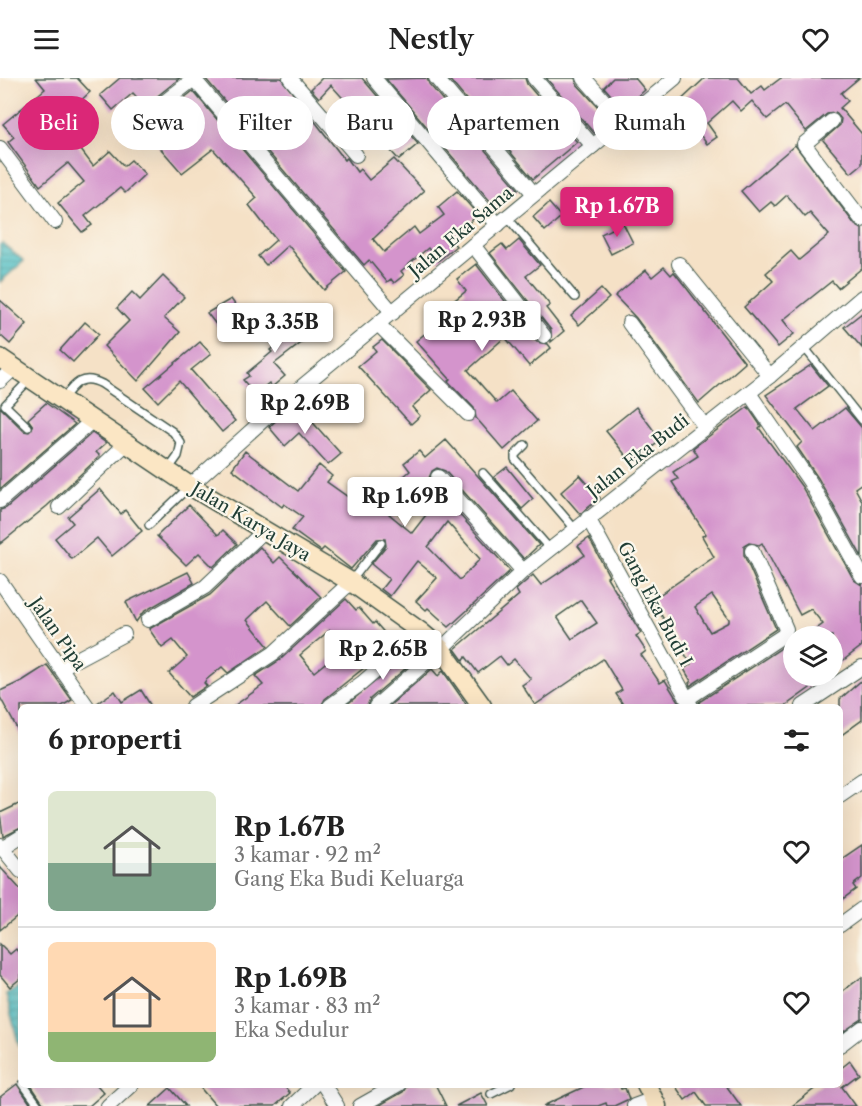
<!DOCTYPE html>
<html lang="id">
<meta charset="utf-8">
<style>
body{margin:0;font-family:"Libre Caslon Text",serif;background:#f6f6f6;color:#222;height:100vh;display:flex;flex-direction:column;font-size:22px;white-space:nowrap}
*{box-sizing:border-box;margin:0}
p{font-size:20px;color:#767676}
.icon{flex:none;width:33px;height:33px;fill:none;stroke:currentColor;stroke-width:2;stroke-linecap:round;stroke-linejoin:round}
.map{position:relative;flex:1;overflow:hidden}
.sheet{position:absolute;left:18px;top:626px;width:825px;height:384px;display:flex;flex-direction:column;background:#fff;border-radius:9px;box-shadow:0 6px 24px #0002}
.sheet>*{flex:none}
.guide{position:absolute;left:18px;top:18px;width:826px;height:54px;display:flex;gap:12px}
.controls{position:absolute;left:783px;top:548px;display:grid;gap:12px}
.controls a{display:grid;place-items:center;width:60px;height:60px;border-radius:50%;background:#fff;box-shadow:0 6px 24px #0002;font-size:30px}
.price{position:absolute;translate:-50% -51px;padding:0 14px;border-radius:6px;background:#fff;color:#222;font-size:20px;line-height:39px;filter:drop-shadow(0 2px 3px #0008)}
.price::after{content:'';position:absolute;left:50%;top:36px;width:18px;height:14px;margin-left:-9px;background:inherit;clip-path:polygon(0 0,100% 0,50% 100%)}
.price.active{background:#db2777;color:#fff}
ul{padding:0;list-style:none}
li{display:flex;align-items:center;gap:18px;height:150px;padding:0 30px}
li+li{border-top:2px solid #e0e0e0}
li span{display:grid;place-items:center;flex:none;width:168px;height:120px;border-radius:9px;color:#555}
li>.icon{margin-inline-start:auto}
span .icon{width:72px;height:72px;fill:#fffc;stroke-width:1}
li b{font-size:26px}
h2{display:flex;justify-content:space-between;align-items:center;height:72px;padding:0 30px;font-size:26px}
.chip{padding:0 21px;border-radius:27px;background:#fff;box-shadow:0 6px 24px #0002;font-size:21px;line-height:54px}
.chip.active{background:#db2777;color:#fff}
header{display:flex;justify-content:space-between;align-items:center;height:78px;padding:0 30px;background:#fff;font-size:27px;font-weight:600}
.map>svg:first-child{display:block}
</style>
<header><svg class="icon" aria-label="menu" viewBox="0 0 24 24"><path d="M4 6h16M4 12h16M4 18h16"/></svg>Nestly<svg class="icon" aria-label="heart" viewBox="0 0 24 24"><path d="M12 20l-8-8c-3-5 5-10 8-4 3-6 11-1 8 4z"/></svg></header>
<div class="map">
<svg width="862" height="1028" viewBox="0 0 862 1028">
<defs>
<pattern id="water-rules" width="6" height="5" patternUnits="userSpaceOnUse" patternTransform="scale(1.5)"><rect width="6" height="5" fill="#4ebdc3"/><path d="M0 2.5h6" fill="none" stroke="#409b9f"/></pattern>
</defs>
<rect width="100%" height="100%" fill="#fbf7ec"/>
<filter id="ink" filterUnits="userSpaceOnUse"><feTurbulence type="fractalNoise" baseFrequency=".0167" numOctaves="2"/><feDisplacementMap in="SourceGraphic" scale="12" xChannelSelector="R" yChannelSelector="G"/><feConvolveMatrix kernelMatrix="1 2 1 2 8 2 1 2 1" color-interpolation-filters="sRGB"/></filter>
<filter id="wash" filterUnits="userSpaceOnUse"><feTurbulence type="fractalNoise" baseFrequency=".008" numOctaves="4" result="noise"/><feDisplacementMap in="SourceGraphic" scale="24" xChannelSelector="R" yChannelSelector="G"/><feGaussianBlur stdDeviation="1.35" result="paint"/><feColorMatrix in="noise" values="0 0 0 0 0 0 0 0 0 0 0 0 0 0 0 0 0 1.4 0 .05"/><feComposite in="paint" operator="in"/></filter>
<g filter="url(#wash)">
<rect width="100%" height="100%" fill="#f5e1c6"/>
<g fill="url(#water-rules)" stroke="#367d7c" stroke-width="1.5">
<path d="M2,165L24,183L0,204V167Z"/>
<path d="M21,907V967L19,968L6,916Z"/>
</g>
<g id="blocks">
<g fill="#d494cc" fill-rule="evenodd">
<path d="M36,0H77L90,14L59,43L93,88L110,73L124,88L131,82L145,96L125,115L120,110L85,138L92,147L82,154L58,125L84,104L68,85L40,108L8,64L14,59L3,46L45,11Z"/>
<path d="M120,0H180L145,28L133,15L113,32L100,17Z"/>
<path d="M205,0H281L345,82L347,80L357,94L360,91L369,102L394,81L424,113L373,161L384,174L414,149L419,156L444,137L438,129L457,113L478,137L450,161L456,168L438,183L428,170L401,193L404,197L394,205L391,201L387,204L369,182L364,187Z"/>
<path d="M322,0H362L418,66L399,82L331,7L319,20L311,11Z"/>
<path d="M427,0L429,6L518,111L496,130L386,1Z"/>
<path d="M448,0H525L527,6L577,64L533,101Z"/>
<path d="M546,0H575L577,6L610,42L594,55Z"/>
<path d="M613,0H635L645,12L623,31L604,9Z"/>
<path d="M705,0H738L751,16L762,8L765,12L781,0H859L841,15L848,23L840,30L862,56V86L851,95L823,62L840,47L841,41L836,35L827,36L806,53L785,27L767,41L752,23L741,33L732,23L707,45L717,59L707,66L691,45L694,43L678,25Z"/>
<path d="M193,13L346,194L324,212L288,167L266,187L258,178L276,162L249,127L257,120L213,71L182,95L141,48L150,47Z"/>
<path d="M795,67L855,147L862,151V190L838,210L832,203L783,242L794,256L778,269L744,229L773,203L766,195L791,173L799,182L829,157L810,135L805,139L787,117L775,128L771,124L759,134L741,113Z"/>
<path d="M549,125L561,139L545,153L533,139Z"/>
<path d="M623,145L633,165L611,176L601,156Z"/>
<path d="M519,162L540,187L526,198L550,227L546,230L564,253L551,264V252L490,175L502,166L507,172Z"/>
<path d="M476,186L537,264L548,266L551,270L529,288L505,259L468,292L497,325L511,313L537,343L504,372L476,340L474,330L448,303L450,301L416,263L440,243L436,237L466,213L457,201Z"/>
<path d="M664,189L671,197L674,194L745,285L699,325L636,240L615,218L646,192L652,199Z"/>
<path d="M163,198L184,219L164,240L180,254L138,303L104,268L129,243L117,230L132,214L140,222Z"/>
<path d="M601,211L609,220L579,247L571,238Z"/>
<path d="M231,221L247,243L225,258L207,235Z"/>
<path d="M0,222L27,246L10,266L0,257Z"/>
<path d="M862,235V270L844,249Z"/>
<path d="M289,237L305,262L274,286L285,298L272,309L269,305L255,316L243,302L249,298L247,295L272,274L270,272L277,266L265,251L280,238L283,242Z"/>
<path d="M85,244L99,256L73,284L60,272Z"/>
<path d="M382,262L431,312L412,329L420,338L411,346L358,288L376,273L373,269Z"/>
<path d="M200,264L211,276L191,292L235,343L222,354L179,303L158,324L145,310Z"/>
<path d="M811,287L828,308L797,331L815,353L845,330L862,350V405L855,410L862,423V479L818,400L797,369L802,364L766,317Z"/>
<path d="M46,325L75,346L0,411V329L24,353L29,354L33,348L28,341Z"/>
<path d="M636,329L661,362L632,385L606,353Z"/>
<path d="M748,329L761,348L759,350L802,409L854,502L862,507V568L832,591V558H807L823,546L811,531L800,537L762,465L759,467L749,465L744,468V477L776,551L690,608L689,605L691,603L684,591L691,586L652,522L714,479L702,458L706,456L672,404L678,401L673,394L698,378L693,370ZM712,517L729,541V544L710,554L695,529Z"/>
<path d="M295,332L303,342L307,338L341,376L328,387L299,355L285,368L269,349L281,338L284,341Z"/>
<path d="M92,355L106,365L96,374L100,378L47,428L0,466V432L6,430Z"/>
<path d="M446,362L539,467L524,481L445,393L437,390L432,393L429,400L431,405L510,493L449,549L428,530L426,532L416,523L437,500L417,483L390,518L381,511L389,501L371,486L386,468L385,461H377L351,491L324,470L321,473L292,452L303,439L284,426L282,429L232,391L245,373L298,413L319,387L332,398L327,404L365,431L410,393L404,385L419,373L425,380ZM413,416L429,433L412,455L389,436ZM447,444L480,481L460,502L428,469Z"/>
<path d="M507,389L533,421L522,431L494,399Z"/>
<path d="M580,397L600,420L580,436L561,414Z"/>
<path d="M100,411L121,436L125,432L142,453L112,478L97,460L72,481L55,460L73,445L68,439Z"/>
<path d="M189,427L218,457L223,452L237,466L213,489L199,475L186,487L157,458Z"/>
<path d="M589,460L609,498L607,499L641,555L636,558L646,573L641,577L660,605L665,602L681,628H624L616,616L622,612L603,581L535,627L522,607L531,601L514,581L507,587L500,578L478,595L466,579L463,582L455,571L519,517L516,512L533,497L541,507L585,477L578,468ZM581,522L597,545L572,561L557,539Z"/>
<path d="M260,469L274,485L280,479L321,519L290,548L267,523L247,542L268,568L228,595L222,589L206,602L204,605L207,608L190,619L169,595L187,579L173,562L162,570L149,551L210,517Z"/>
<path d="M188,494L194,505L143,534L136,544L126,524Z"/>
<path d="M346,521L356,532L359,530L373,546L375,544L394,566L325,621L321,628H234L263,607L255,598L280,582ZM330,552L345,569L314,594L300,577Z"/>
<path d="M794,557V597H828L785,628H700L699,624L789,565Z"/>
<path d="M414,572L420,578L370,621L367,628H345Z"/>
<path d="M47,587L72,622L62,628H21V658L0,619V613L22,603Z"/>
<path d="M432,591L438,598L443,593L466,626L463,628H389Z"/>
<path d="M862,602V642L840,658V621Z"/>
<path d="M141,612L151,628H96V626L115,613L122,624Z"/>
<path d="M21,725V749L3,758L0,735Z"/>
<path d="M862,767V800L853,807L856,811L840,823V782Z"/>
<path d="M0,789L21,812V835L0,852Z"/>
<path d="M0,866L10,876L16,871L21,878V900L10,909L0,897Z"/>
<path d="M862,899V941L840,956V915Z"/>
<path d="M850,983L859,996L842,1009L856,1028H792L821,1006H840V991Z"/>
<path d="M17,1006L32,1028H0V1019Z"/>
<path d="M30,1006H96L104,1015L89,1028H45Z"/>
<path d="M197,1006H282L290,1015L275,1028H216Z"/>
<path d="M408,1006H435L446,1028H378L403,1014Z"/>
<path d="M590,1006H619L621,1011L625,1010L629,1021L614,1028H607L606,1025L598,1028H543Z"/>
<path d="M674,1006H725L741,1028H706L696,1014L685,1022Z"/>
<path d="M170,1010L186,1028H150Z"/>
<path d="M481,1015L488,1028H456Z"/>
</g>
</g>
</g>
<g filter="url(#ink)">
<use href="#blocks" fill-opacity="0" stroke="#3f564a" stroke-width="1.5"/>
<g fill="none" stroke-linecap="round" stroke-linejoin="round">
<g stroke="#3f564a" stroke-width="10">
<g id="lane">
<path d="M507,139L575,219"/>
<path d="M804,269L862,342"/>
<path d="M62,322C74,306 82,295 102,306L173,354L181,365L178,378L168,392"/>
<path d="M28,349L5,327L29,302"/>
<path d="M525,367L515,377V381L575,451"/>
<path d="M483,395L550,471"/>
<path d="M149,447L190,408"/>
<path d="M351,503L381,465"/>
<path d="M23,1006L39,1028"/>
<path d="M491,1016L511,1006"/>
</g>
</g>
<g stroke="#3f564a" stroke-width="16">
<g id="street">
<path d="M193,0L393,235"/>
<path d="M290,0L356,77"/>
<path d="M374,0L498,147"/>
<path d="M436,0L534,116"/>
<path d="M534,0L593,68"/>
<path d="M584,0L622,43"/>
<path d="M144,40L195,0"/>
<path d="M832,43L804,66L862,142"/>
<path d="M0,70L55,144"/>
<path d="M473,167L544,258"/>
<path d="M679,186L770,298"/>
<path d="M629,245L705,349"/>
<path d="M379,247L468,336"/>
<path d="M0,303L14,290"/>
<path d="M749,315L810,404L862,498"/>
<path d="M438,399L523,493"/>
<path d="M190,408L281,326L675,0"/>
<path d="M0,423L93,342"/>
<path d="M59,429L127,365"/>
<path d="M588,440L691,628"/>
<path d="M0,503L87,628"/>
<path d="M148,542L205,509L265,452"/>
<path d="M60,590L124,556"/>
<path d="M687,621L784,557L786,551L752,473"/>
<path d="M193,628L274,575L351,504"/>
<path d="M330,628L362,605L421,554"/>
<path d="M376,628L441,571L523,493L770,298L862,219"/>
<path d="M803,628L862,589"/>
<path d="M840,718L862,703"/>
<path d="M0,767L21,793"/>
<path d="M0,771L21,758"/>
<path d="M840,847L862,831"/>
<path d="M840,967L862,950"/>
<path d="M323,1006L337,1028"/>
<path d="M108,1028L132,1006"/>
<path d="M292,1028L315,1006"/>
<path d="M360,1028L399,1006"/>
<path d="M634,1028L653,1021"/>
</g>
</g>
<g stroke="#3f564a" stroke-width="21">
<g id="secondary">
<path d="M0,280L190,408L351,504L421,554L441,571L482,628"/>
<path d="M646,1006L657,1028"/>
</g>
</g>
<use href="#lane" stroke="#fff" stroke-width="7"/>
<use href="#street" stroke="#fff" stroke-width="14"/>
<use href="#secondary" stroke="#fbe6c4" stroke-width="18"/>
</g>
</g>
<g text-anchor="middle" stroke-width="4.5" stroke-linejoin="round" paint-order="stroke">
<g font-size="18" fill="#1f3d34" stroke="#fbf7ec">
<text transform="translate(461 154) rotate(-40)" y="6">Jalan Eka Sama</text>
<text transform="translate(638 378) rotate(-38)" y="6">Jalan Eka Budi</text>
<text transform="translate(251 444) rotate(31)" y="6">Jalan Karya Jaya</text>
<text transform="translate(655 526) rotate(62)" y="6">Gang Eka Budi I</text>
<text transform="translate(58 556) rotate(55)" y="6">Jalan Pipa</text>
</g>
</g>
</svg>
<div class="controls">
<a><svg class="icon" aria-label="layers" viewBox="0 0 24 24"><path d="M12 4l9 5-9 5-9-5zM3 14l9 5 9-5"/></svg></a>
</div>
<b class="price active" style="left:617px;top:160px">Rp 1.67B</b>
<b class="price" style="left:482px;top:274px">Rp 2.93B</b>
<b class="price" style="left:275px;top:276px">Rp 3.35B</b>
<b class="price" style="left:305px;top:357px">Rp 2.69B</b>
<b class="price" style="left:405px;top:450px">Rp 1.69B</b>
<b class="price" style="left:383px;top:603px">Rp 2.65B</b>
<div class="guide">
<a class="chip active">Beli</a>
<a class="chip">Sewa</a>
<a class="chip">Filter</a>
<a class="chip">Baru</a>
<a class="chip">Apartemen</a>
<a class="chip">Rumah</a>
</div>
<section class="sheet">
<h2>6 properti<svg class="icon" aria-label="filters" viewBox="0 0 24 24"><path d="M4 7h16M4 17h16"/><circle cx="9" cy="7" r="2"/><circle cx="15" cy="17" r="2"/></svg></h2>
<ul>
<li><span style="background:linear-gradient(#dfe7d0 60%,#7fa58c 0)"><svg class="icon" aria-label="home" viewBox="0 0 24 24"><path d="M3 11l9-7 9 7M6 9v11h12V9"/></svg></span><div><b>Rp 1.67B</b><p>3 kamar · 92 m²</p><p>Gang Eka Budi Keluarga</p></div><svg class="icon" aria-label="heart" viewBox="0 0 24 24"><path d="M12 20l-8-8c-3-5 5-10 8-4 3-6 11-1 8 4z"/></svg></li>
<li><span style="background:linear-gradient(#ffd9b3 75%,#8fb573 0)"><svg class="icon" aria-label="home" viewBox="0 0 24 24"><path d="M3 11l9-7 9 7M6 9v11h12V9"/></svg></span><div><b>Rp 1.69B</b><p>3 kamar · 83 m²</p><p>Eka Sedulur</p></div><svg class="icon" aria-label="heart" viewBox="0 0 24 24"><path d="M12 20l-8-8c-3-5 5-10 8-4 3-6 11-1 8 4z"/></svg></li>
</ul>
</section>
</div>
